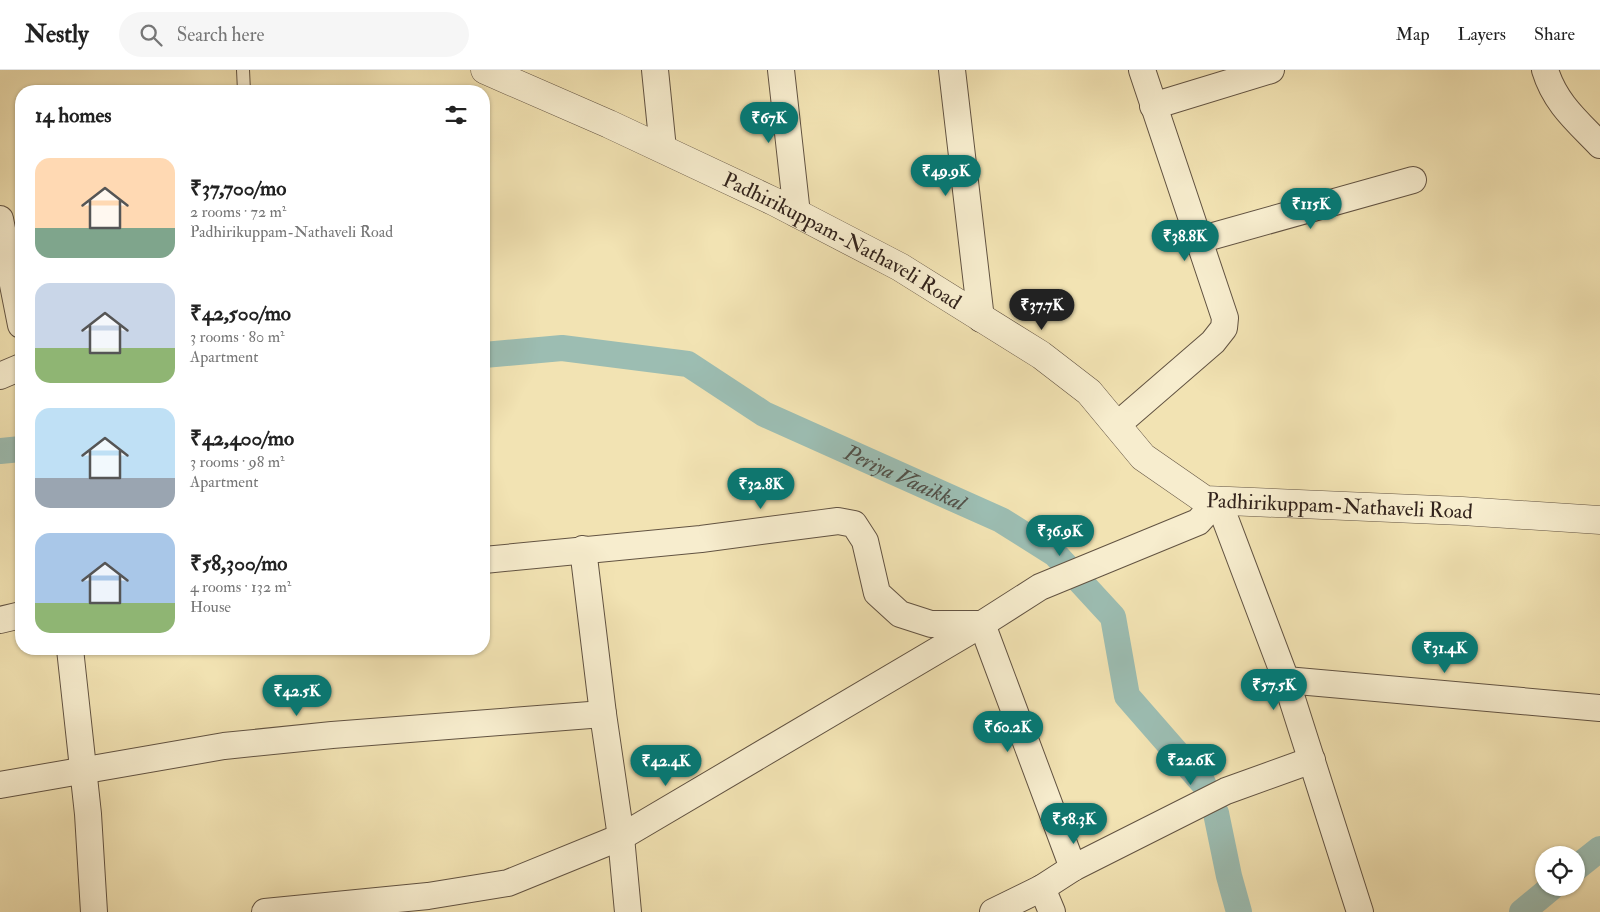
<!DOCTYPE html>
<meta charset="utf-8">
<style>
body{margin:0;font-family:"IM FELL Double Pica",serif;background:#f6f6f6;color:#222;height:100vh;display:flex;flex-direction:column;font-size:19px;white-space:nowrap}
*{box-sizing:border-box;margin:0}
p{font-size:16px;color:#767676}
.icon{flex:none;width:28px;height:28px;fill:none;stroke:currentColor;stroke-width:2;stroke-linecap:round;stroke-linejoin:round}
.map{position:relative;flex:1;overflow:hidden}
.panel{position:absolute;left:15px;top:15px;width:475px;height:570px;display:flex;flex-direction:column;background:#fff;border-radius:20px;box-shadow:0 1px 4px #0004}
.panel>*{flex:none}
.fabs{position:absolute;left:1535px;top:776px;display:grid;gap:10px}
.fabs a{display:grid;place-items:center;width:50px;height:50px;border-radius:50%;background:#fff;box-shadow:0 1px 4px #0004;font-size:25px}
.price{position:absolute;translate:-50% -42px;padding:0 11px;border-radius:18px;background:#0f766e;color:#fff;font-size:16px;line-height:32px;filter:drop-shadow(0 1px 2px #0008)}
.price::after{content:'';position:absolute;left:50%;top:30px;width:15px;height:11px;margin-left:-8px;background:inherit;clip-path:polygon(0 0,100% 0,50% 100%)}
.price.selected{background:#222;color:#fff}
ul{padding:0;list-style:none}
li{display:flex;align-items:center;gap:15px;height:125px;padding:0 20px}
li span{display:grid;place-items:center;flex:none;width:140px;height:100px;border-radius:15px;color:#555}
li>.icon{margin-inline-start:auto}
span .icon{width:60px;height:60px;fill:#fffc;stroke-width:1}
li b{font-size:21px}
h2{display:flex;justify-content:space-between;align-items:center;height:60px;padding:0 20px;font-size:21px}
header{display:flex;align-items:center;gap:30px;box-sizing:border-box;height:70px;padding:0 25px;background:#fff;border-bottom:1px solid #e0e0e0}
header strong{font-size:24px}
nav{display:flex;gap:28px;margin-inline-start:auto;font-size:18px}
.search{width:350px;height:45px;background:#f6f6f6;display:flex;align-items:center;gap:12px;box-sizing:border-box;padding:0 18px;border-radius:28px;color:#767676;font-size:19px}
.map>svg:first-child{display:block}
</style>
<header>
<strong>Nestly</strong>
<div class="search"><svg class="icon" aria-label="search" viewBox="0 0 24 24"><circle cx="10" cy="10" r="6"/><path d="M15 15l6 6"/></svg>Search here</div>
<nav><a>Map</a><a>Layers</a><a>Share</a></nav>
</header>
<div class="map">
<svg width="1600" height="842" viewBox="0 0 1600 842">
<rect width="100%" height="100%" fill="#f2e3b3"/>
<filter id="stains"><feTurbulence type="fractalNoise" baseFrequency=".004" numOctaves="4"/><feColorMatrix values="0 0 0 0 .2 0 0 0 0 .09 0 0 0 0 .02 0 0 0 .5 -.17"/></filter>
<radialGradient id="worn" r=".72"><stop offset=".6" stop-color="#630" stop-opacity="0"/><stop offset="1" stop-color="#630" stop-opacity=".3"/></radialGradient>
<g fill="none" stroke-linecap="round" stroke-linejoin="round">
<g stroke="#9cbdb2" stroke-width="26">
<path id="s1" d="M484,285L562,278L688,294L764,344L1001,450L1055,484L1113,547L1127,626L1203,713"/>
<path d="M0,381L21,379"/>
<path d="M1216,743L1229,806L1239,842"/>
<path d="M1576,798L1600,779"/>
<path d="M1522,842L1551,818"/>
</g>
<g stroke="#625342" stroke-width="14">
<path id="service" d="M243,0L244,21"/>
</g>
<g stroke="#625342" stroke-width="28">
<g id="minor">
<path d="M655,0L663,79"/>
<path d="M781,0L797,144"/>
<path d="M952,0L981,249"/>
<path d="M1545,0C1555,33 1577,51 1600,75"/>
<path d="M1153,36L1271,0"/>
<path d="M0,149L21,255"/>
<path d="M1199,170L1413,110"/>
<path d="M0,306L21,297"/>
<path d="M1117,355L1213,272L1224,258L1225,248L1142,0"/>
<path d="M583,479L603,644L621,767L628,842"/>
<path d="M484,490L701,469L838,451L854,454L865,471L877,523L900,544L931,554H982L1073,798"/>
<path d="M0,550L21,545"/>
<path d="M70,579L88,744L94,842"/>
<path d="M1286,610L1600,638"/>
<path d="M0,715L224,676L332,665L603,644"/>
<path d="M1042,818L1052,842"/>
<path d="M265,842L428,826L508,813L621,767L982,554L1040,517L1198,452L1218,430L1286,610L1360,842"/>
<path d="M993,842L1042,818L1073,798L1226,721L1312,690"/>
</g>
</g>
<g stroke="#625342" stroke-width="29">
<g id="tertiary">
<path id="s2" d="M485,0L609,54L775,132L900,197L1041,285L1089,322L1143,387L1205,430L1462,441L1600,450"/>
</g>
</g>
<use href="#service" stroke="#f7edce" stroke-width="12"/>
<use href="#minor" stroke="#f7edce" stroke-width="26"/>
<use href="#tertiary" stroke="#f7edce" stroke-width="28"/>
</g>
<g text-anchor="middle" stroke-width="4" stroke-linejoin="round" paint-order="stroke">
<g font-size="21" fill="#32231c" stroke="#f7edce">
<text dy="7" stroke="none"><textPath href="#s2" startOffset="396">Padhirikuppam-Nathaveli Road</textPath></text>
<text dy="7" stroke="none"><textPath href="#s2" startOffset="981">Padhirikuppam-Nathaveli Road</textPath></text>
</g>
<g font-size="22" font-style="italic" fill="#525149" stroke="#f7edce">
<text dy="8" stroke="none"><textPath href="#s1" startOffset="451">Periya Vaaikkal</textPath></text>
</g>
</g>
<rect width="100%" height="100%" filter="url(#stains)"/>
<rect width="100%" height="100%" fill="url(#worn)"/>
</svg>
<div class="fabs">
<a><svg class="icon" aria-label="locate" viewBox="0 0 24 24"><circle cx="12" cy="12" r="6"/><path d="M12 2v4M12 18v4M2 12h4M18 12h4"/></svg></a>
</div>
<b class="price" style="left:769px;top:74px">₹67K</b>
<b class="price" style="left:946px;top:127px">₹49.9K</b>
<b class="price" style="left:1311px;top:160px">₹115K</b>
<b class="price" style="left:1185px;top:192px">₹38.8K</b>
<b class="price selected" style="left:1042px;top:261px">₹37.7K</b>
<b class="price" style="left:761px;top:440px">₹32.8K</b>
<b class="price" style="left:1060px;top:487px">₹36.9K</b>
<b class="price" style="left:1445px;top:604px">₹31.4K</b>
<b class="price" style="left:1274px;top:641px">₹57.5K</b>
<b class="price" style="left:297px;top:647px">₹42.5K</b>
<b class="price" style="left:1008px;top:683px">₹60.2K</b>
<b class="price" style="left:1191px;top:716px">₹22.6K</b>
<b class="price" style="left:666px;top:717px">₹42.4K</b>
<b class="price" style="left:1074px;top:775px">₹58.3K</b>
<section class="panel">
<h2>14 homes<svg class="icon" aria-label="filters" viewBox="0 0 24 24"><path d="M4 7h16M4 17h16"/><circle cx="9" cy="7" r="2"/><circle cx="15" cy="17" r="2"/></svg></h2>
<ul>
<li><span style="background:linear-gradient(#ffd9b3 70%,#7fa58c 0)"><svg class="icon" aria-label="home" viewBox="0 0 24 24"><path d="M3 11l9-7 9 7M6 9v11h12V9"/></svg></span><div><b>₹37,700/mo</b><p>2 rooms · 72 m²</p><p>Padhirikuppam-Nathaveli Road</p></div></li>
<li><span style="background:linear-gradient(#c9d6e8 65%,#8fb573 0)"><svg class="icon" aria-label="home" viewBox="0 0 24 24"><path d="M3 11l9-7 9 7M6 9v11h12V9"/></svg></span><div><b>₹42,500/mo</b><p>3 rooms · 80 m²</p><p>Apartment</p></div></li>
<li><span style="background:linear-gradient(#bfe0f5 70%,#9aa5b1 0)"><svg class="icon" aria-label="home" viewBox="0 0 24 24"><path d="M3 11l9-7 9 7M6 9v11h12V9"/></svg></span><div><b>₹42,400/mo</b><p>3 rooms · 98 m²</p><p>Apartment</p></div></li>
<li><span style="background:linear-gradient(#a9c7e8 70%,#8fb573 0)"><svg class="icon" aria-label="home" viewBox="0 0 24 24"><path d="M3 11l9-7 9 7M6 9v11h12V9"/></svg></span><div><b>₹58,300/mo</b><p>4 rooms · 132 m²</p><p>House</p></div></li>
</ul>
</section>
</div>
